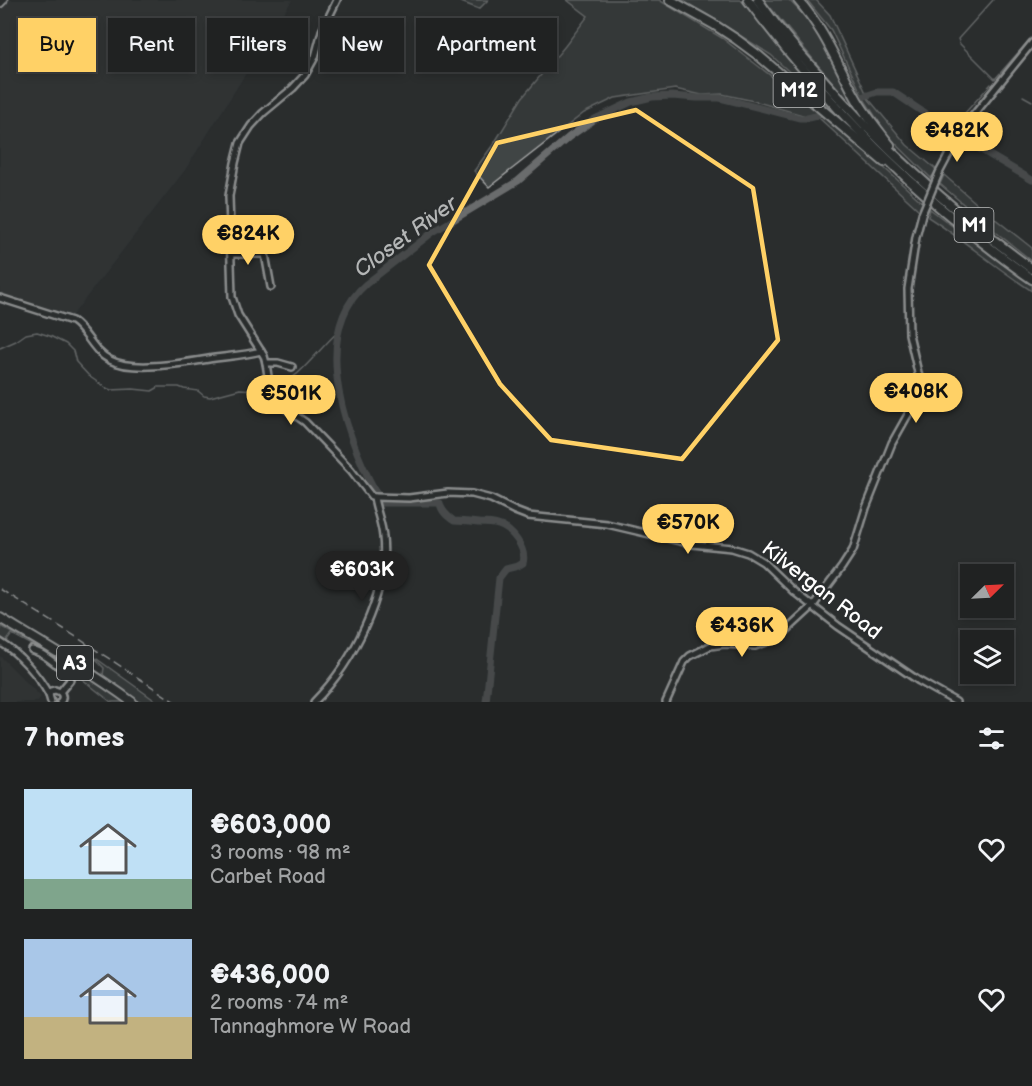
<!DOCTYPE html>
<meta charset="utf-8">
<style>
body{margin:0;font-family:"Balsamiq Sans",sans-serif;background:#282a2a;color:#f1f3f6;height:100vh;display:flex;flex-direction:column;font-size:22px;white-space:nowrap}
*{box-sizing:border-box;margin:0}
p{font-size:20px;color:#a2a4a5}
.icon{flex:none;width:33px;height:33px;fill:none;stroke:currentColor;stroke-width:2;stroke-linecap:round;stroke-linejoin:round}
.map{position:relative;height:702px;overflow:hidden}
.details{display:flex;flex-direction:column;background:#202222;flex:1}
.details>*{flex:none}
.top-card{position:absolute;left:18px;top:18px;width:600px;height:54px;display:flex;gap:12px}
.needle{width:39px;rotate:66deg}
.buttons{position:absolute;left:960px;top:564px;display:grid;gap:12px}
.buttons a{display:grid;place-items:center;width:54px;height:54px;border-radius:0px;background:#202222;box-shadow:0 3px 9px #0003,0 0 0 2px #3d3f40;font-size:30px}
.price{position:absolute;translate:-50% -51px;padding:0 14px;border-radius:21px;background:#ffd166;color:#111;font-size:20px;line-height:39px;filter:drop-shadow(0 2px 3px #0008)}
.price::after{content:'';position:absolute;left:50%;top:36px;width:18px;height:14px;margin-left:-9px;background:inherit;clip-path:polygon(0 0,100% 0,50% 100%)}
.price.current{background:#222;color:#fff}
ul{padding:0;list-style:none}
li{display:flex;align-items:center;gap:18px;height:150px;padding:0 24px}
li span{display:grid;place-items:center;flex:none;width:168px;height:120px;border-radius:0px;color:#555}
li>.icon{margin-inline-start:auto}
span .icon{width:72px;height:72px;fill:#fffc;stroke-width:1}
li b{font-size:26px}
h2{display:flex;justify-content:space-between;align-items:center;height:72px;padding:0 24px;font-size:26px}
.pill{padding:0 21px;border-radius:0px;background:#202222;box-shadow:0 3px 9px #0003,0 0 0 2px #3d3f40;font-size:21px;line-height:54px}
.pill.current{background:#ffd166;color:#111}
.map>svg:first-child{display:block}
</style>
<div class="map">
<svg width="1032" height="702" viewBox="0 0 1032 702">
<rect width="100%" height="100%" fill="#2a2d2e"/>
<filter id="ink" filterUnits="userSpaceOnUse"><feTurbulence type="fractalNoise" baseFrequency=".0167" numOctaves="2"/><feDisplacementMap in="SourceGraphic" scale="12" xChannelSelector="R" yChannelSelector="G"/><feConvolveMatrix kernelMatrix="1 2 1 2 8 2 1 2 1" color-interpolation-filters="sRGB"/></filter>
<g filter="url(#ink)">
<g fill="#373a3b">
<path d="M0,0H292L185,170L71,317L0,296Z"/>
<path d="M0,656L41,697L36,702H0Z"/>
</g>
<g fill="#414445" stroke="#a0a2a2" stroke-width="1.5">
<path d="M456,0H488L479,9Z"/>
<path d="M567,0H659L722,38L819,113L806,116L754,101L722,94L702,95L675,89L615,98L584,113L489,187L474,171L495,142L522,98L565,46L588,16Z"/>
<path d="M681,0H741L795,66L875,151L771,55L706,14Z"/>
<path d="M764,0H789C825,35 847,83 872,127L841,93Z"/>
<path d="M807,0H816L830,15L866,93L862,95L831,30Z"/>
<path d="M867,97L907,145L937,170L931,178L888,136L864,99Z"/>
<path d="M823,115L837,129L862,148L923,203L919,210L818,117Z"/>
<path d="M944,175L984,210L1032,248V261L997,233L940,184Z"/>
<path d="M930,209L1018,276L1032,285V291C996,268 964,240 928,217Z"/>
<path d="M0,626L61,658L129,702H111L53,656L12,634L7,641L0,637Z"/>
<path d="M90,654L157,702H139L103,675L104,668Z"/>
</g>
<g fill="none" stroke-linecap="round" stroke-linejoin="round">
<g stroke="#a6a7a7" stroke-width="1.5">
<path d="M993,0L958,39L960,44L995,79L1032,37"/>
<path d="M1023,96L1032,101"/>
<path d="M955,124L991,84"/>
<path d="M0,348L16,341L26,334L37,332L50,336L66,344L73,351L76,362L90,377L106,388L111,390L133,389L152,391L159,387H179L184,389L198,391L204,396L210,397L240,389L255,390L269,389"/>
<path d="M273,388C300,380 318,349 339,331"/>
</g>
<g stroke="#6a6c6d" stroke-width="7">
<path d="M862,97L877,92H893L966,141L1032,180"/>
<path d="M486,702L499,578L506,569L518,566L523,563C527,549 512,529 498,525C492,523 485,523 479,523C470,522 462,521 454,521C447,516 441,511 440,503H382C349,447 306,336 366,284L433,232L518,181L569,137L595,119L631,102L652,97L672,96L697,98H720L800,118H808L816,116"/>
</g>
<g stroke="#fff" stroke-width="10">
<g id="minor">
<path d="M939,173L956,141L968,122L1032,43"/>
<path d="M265,243V254L271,287"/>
<path d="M231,254H265"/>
<path d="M0,298L72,321C87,331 93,352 110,360C134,373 189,362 215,358C231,356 246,355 261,351"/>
<path d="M266,363H278L292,367"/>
<path d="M374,497L409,498L448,493L472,494L491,499L515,511L528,516L607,524L692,544L732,548L748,553L763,562L793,591L838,626L919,681L956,702"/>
<path d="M0,642C20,654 38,675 49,695"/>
<path d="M32,650C46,654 58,666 69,675L70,680L60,692"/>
<path d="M51,702L49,695L51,691L55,690L60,692C63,695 63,699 60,702"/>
<path d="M314,702C353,663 389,593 383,537C382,523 376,511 374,497L371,496L351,470L305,422L276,402C267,388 269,371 264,356L238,315L232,297L229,196L235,163L240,143L251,126L263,113L293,88L305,75L315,57L322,31L337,0"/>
<path d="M666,702L684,662L690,656L710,646L724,644L755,646L772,640L786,631L812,607L842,567L853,550L866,508L892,443L919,395V377L909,334L908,289L916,237L922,214"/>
</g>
</g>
<g stroke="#fff" stroke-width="11">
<path id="major" d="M0,3L3,0"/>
</g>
<g stroke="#fff" stroke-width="12">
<g id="highway">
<path d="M670,0L713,24L736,39L759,56L884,162"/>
<path d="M748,0C828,107 922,202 1032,279"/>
<path d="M758,0C776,26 797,51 819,75C882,148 953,212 1032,269"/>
<path d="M798,0C825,31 836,61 855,96C864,113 878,130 890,145"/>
<path d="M0,618C45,645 90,671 132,702"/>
</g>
</g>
<use href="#minor" stroke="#2a2d2e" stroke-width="5"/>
<use href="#major" stroke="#2a2d2e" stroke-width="7"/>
<use href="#highway" stroke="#2a2d2e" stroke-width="8"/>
<path stroke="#fff" stroke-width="1.5" stroke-dasharray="9 4.5" stroke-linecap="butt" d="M0,589L64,629L175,702"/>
<g stroke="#fff" stroke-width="10" stroke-linecap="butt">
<path id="minor-bridge" d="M922,214L939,173"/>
</g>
<use href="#minor-bridge" stroke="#2a2d2e" stroke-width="5"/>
</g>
</g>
<path d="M0 0H1032V702H0ZM636,110L753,188L778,340L682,459L551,440L500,384L429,265L497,143Z" fill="#2a2d2e" fill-opacity=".55" fill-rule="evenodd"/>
<path fill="none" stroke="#ffd166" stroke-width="4.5" stroke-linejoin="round" d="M636,110L753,188L778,340L682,459L551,440L500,384L429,265L497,143Z"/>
<g text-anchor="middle" stroke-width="4.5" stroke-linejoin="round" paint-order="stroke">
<g fill="#2a2d2e" stroke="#bfc0c0" stroke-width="1.5">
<rect x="773.5" y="73" width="51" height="34" rx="4.5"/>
<rect x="954.5" y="208" width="39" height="34" rx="4.5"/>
<rect x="57" y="646" width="36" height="34" rx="4.5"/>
</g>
<g font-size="20" font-weight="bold" fill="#fff">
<text x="799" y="97">M12</text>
<text x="974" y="232">M1</text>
<text x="75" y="670">A3</text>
</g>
<g font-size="21" fill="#fff" stroke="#2a2d2e">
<text transform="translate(822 590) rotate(38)" y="7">Kilvergan Road</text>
</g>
<g font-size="22" font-style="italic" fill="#b4b6b6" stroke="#2a2d2e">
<text transform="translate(405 236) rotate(-36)" y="8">Closet River</text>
</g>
</g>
</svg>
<div class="buttons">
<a><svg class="needle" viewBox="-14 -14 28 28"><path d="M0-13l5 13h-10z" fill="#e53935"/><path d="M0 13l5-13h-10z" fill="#a2a4a5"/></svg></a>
<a><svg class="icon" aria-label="layers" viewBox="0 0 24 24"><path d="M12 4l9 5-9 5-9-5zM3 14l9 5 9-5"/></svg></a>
</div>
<b class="price" style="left:957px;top:163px">€482K</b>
<b class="price" style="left:248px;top:266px">€824K</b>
<b class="price" style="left:916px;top:424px">€408K</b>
<b class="price" style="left:291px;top:426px">€501K</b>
<b class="price" style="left:688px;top:555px">€570K</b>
<b class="price current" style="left:362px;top:602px">€603K</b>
<b class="price" style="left:742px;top:658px">€436K</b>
<div class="top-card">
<a class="pill current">Buy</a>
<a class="pill">Rent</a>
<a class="pill">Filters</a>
<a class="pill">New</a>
<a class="pill">Apartment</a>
</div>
</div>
<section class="details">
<h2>7 homes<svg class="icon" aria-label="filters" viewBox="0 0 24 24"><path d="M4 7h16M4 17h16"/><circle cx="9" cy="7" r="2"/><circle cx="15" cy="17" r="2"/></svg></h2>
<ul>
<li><span style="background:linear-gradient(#bfe0f5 75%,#7fa58c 0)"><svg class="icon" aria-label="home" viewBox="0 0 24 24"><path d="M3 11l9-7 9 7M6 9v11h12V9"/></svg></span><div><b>€603,000</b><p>3 rooms · 98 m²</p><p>Carbet Road</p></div><svg class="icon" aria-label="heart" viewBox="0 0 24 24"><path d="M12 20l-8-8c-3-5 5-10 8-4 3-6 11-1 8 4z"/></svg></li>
<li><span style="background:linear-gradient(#a9c7e8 65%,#c2b280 0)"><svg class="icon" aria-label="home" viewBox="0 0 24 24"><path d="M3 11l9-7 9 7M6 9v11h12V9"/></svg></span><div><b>€436,000</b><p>2 rooms · 74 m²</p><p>Tannaghmore W Road</p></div><svg class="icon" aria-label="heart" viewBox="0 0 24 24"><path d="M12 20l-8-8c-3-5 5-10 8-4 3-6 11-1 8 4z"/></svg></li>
</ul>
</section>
